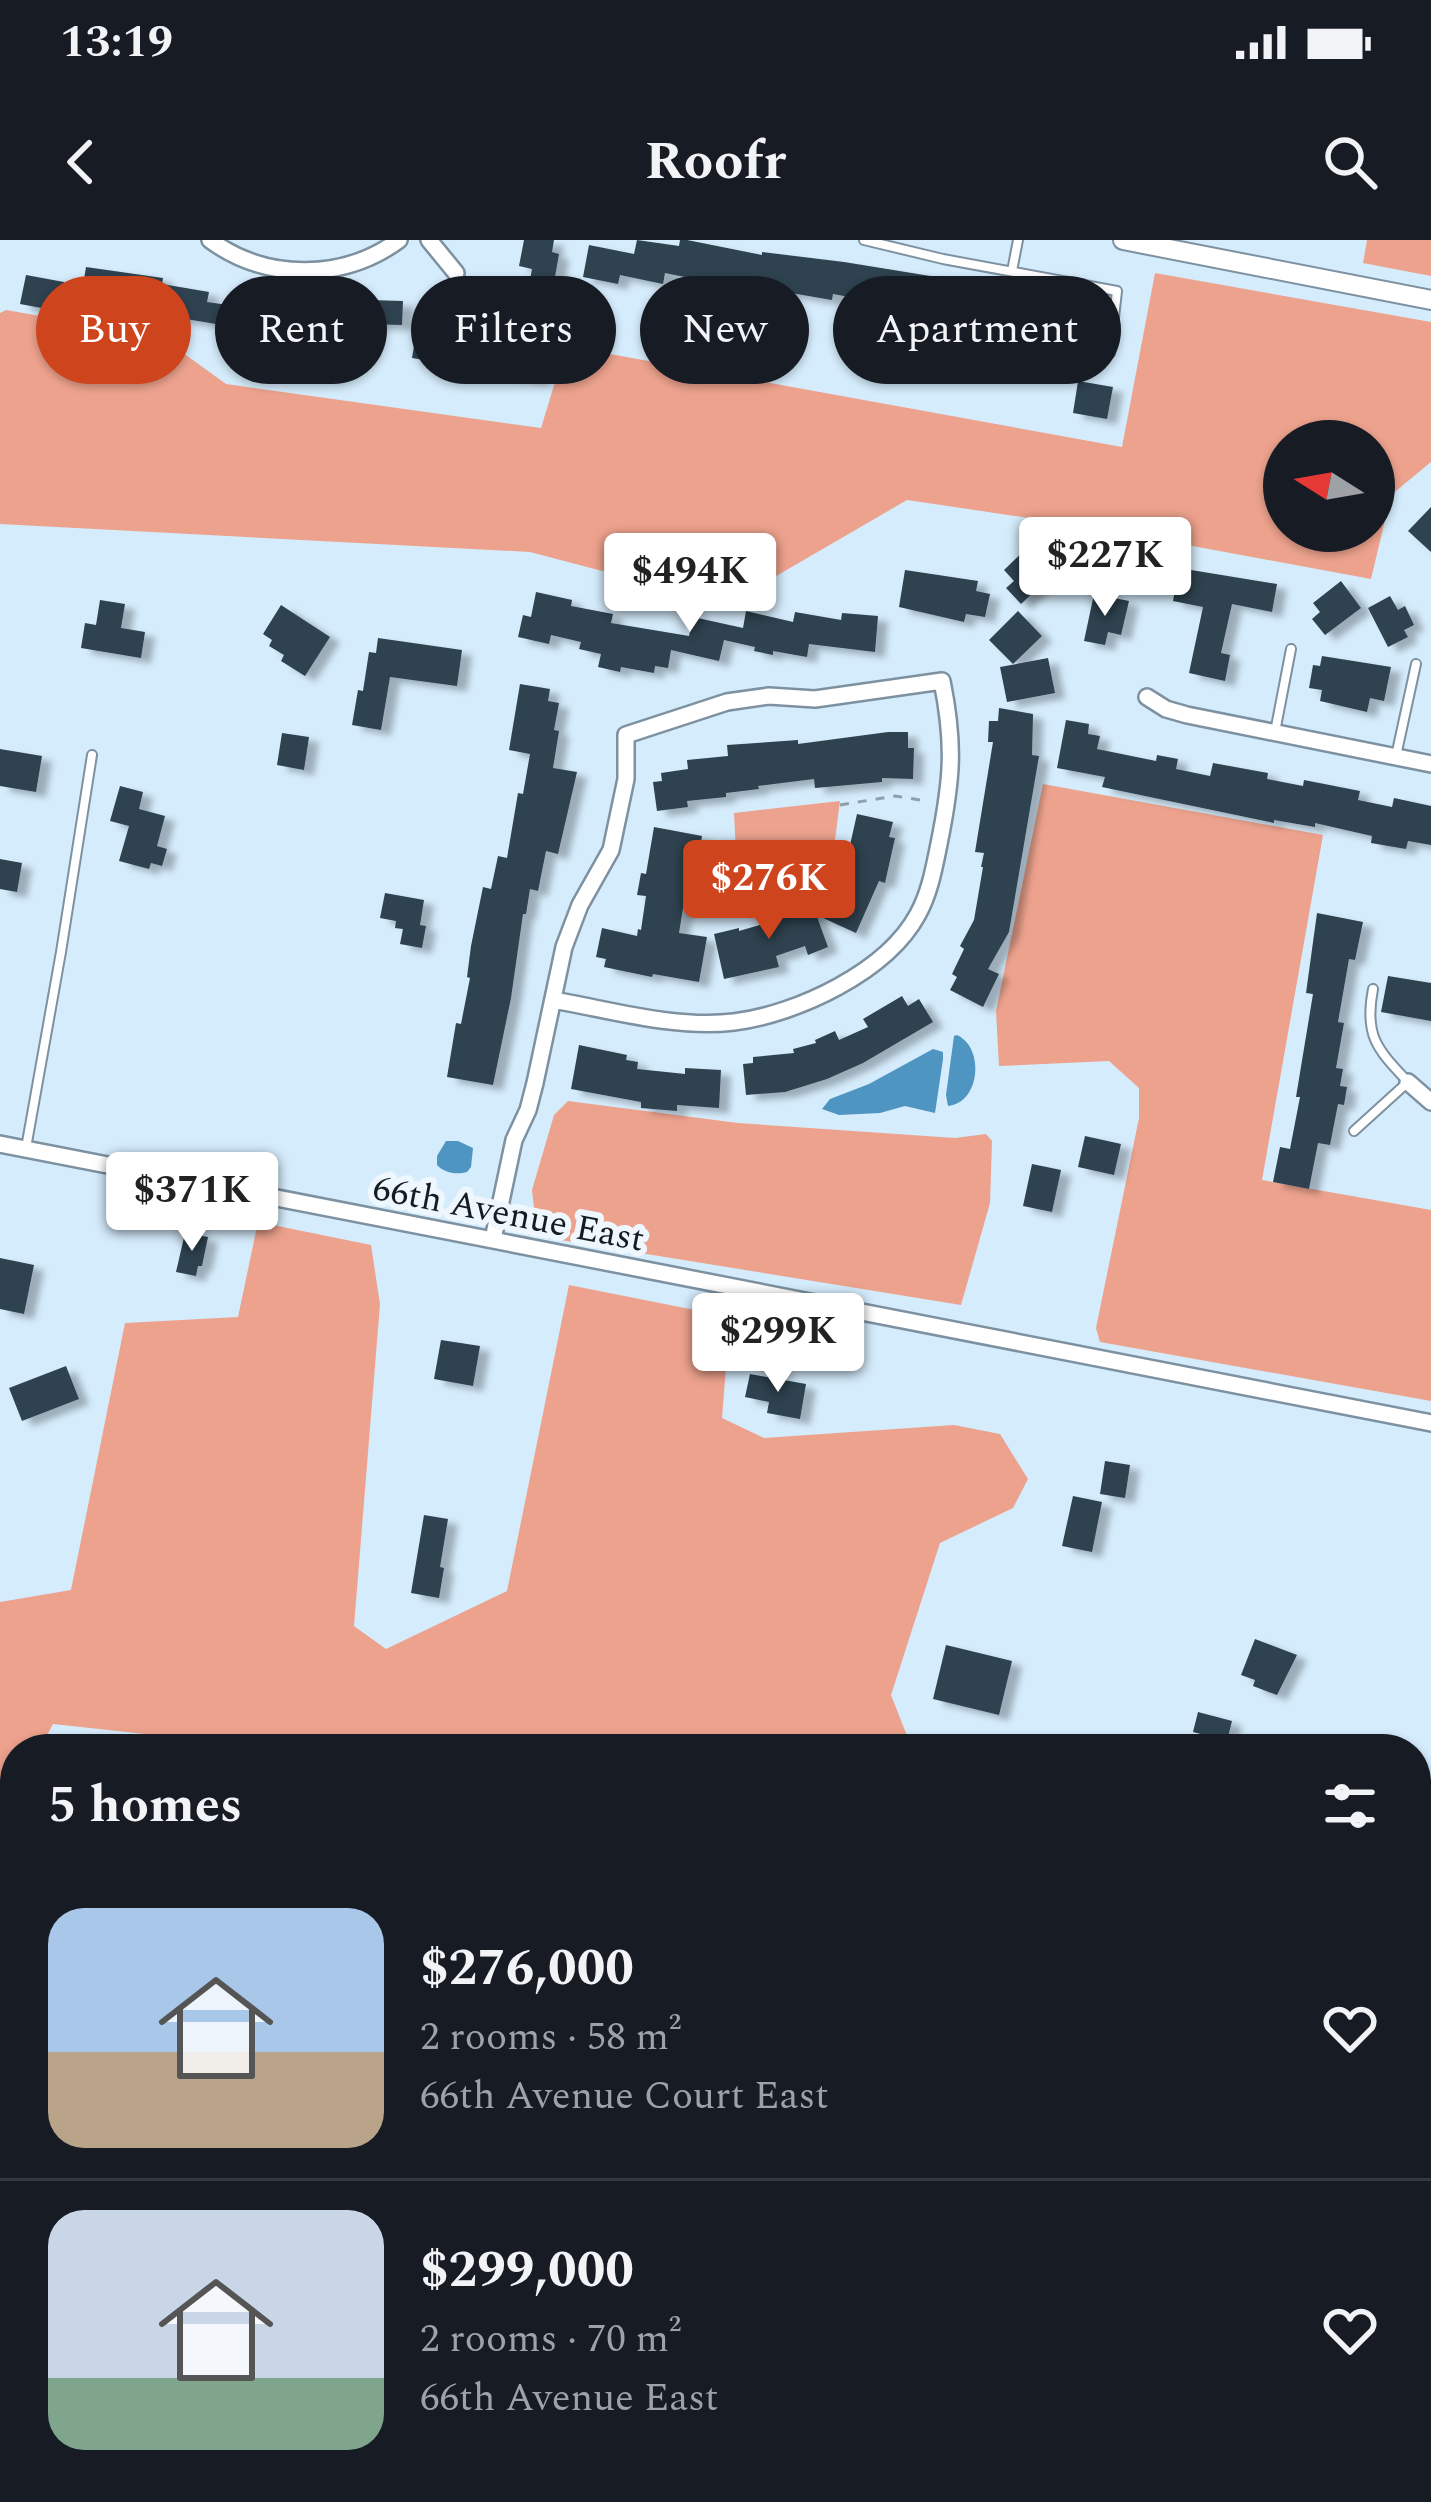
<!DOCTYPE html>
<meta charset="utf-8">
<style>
body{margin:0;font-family:Spectral,serif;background:#242831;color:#f1f3f6;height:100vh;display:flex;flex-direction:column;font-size:45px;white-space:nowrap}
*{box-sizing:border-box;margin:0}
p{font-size:39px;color:#9ea1a6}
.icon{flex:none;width:66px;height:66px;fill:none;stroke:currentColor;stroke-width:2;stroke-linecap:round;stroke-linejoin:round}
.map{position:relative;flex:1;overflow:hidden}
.sheet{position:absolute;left:0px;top:1494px;width:1431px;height:768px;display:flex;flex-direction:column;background:#171b24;border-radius:48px 48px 0 0;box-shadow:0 3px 9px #0004}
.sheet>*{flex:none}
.hud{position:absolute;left:36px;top:36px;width:1359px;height:108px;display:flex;gap:24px}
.needle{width:78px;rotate:281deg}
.buttons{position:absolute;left:1263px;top:180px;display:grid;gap:24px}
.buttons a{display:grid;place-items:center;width:132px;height:132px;border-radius:50%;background:#171b24;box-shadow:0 3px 9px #0004;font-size:60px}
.price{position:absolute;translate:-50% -102px;padding:0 27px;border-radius:12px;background:#fff;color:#222;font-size:39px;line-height:78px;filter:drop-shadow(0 3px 6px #0008)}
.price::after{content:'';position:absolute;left:50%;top:72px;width:36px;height:27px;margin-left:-18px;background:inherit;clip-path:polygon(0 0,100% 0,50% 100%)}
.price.selected{background:#ce451d;color:#fff}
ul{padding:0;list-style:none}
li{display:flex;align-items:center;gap:36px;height:300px;padding:0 48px}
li+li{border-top:3px solid #363941}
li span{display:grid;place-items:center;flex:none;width:336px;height:240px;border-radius:36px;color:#555}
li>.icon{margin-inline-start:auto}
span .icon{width:144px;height:144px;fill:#fffc;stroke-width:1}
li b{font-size:51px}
h2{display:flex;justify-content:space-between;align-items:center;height:144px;padding:0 48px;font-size:51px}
.chip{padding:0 42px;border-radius:54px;background:#171b24;box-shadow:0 3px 9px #0004;font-size:42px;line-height:108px}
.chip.selected{background:#ce451d;color:#fff}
.status{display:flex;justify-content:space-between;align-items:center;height:84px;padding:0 60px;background:#171b24;direction:ltr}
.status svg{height:33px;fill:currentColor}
header{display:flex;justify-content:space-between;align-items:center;height:156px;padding:0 48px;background:#171b24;font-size:54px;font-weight:700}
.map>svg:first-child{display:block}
</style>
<div class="status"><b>13:19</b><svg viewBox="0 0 49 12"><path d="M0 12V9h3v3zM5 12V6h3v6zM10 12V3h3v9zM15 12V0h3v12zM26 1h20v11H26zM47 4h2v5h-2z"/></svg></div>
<header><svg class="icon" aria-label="back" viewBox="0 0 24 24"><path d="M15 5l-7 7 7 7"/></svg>Roofr<svg class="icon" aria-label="search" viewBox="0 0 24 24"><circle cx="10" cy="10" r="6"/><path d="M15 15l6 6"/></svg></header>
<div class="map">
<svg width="1431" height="2262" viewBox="0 0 1431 2262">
<defs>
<filter id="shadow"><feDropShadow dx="10" dy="5.5" stdDeviation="3" flood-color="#0004"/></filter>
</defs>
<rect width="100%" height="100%" fill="#d5ecfc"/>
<g fill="#eda28d" fill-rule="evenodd">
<path d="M1367,0H1431V36L1363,23Z"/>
<path d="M1155,33L1431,82V222L1391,255L1371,339L1090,287L907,260L728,364L530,312L0,284V73L6,70L161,97L226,144L541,188L566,106L1122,207ZM1284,201H1374V291H1284Z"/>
<path d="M1043,544L1323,595L1262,940L1431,970V1161L1100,1102L1096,1088L1139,878V848L1109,821L999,826L996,771Z"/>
<path d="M840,561C837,581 835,618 824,635C808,660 765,666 739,673L734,573Z"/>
<path d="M568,861L738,883L955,898L986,894L992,901L990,963L961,1065L548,998L535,977L532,950L554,875Z"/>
<path d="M258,982L371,1005L380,1064L354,1386L386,1409L507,1351L569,1045L730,1077L722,1178L764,1198L954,1185L1000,1194L1028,1239L1013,1268L940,1303L891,1455L911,1506L947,1509H284L53,1484L40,1509H15V1561L0,1592V1362L71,1350L125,1083L238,1077Z"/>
<path d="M0,1725L15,1742V2004L0,2001Z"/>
<path d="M373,2247H473L470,2262H366Z"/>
<path d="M898,2247H1022L1093,2262H893Z"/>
</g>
<g fill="#4f95c1">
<path d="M957,795C985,808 980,863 948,866L946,855L954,796Z"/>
<path d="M933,809L943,812V819L935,873L905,866L880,873L839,875L822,869L830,859L869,844Z"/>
<path d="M446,901H458L473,908L471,927L467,932C457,935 444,933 437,925V916Z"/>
</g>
<g fill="#2f424f" filter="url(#shadow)">
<path d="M524,0H554L552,12L559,14L548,77L524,73L532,29L519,26Z"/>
<path d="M637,0L679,6L680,0H687L762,15V12L844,22L992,46L990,52L999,54L998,58L1084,72L1078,105L1002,92L1003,90L964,83L965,78L833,54L832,60L750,46L749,50L665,33L663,44L620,35L618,44L583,37L589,5L634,14Z"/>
<path d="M86,27L163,38L162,44L209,52L207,62L354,83L349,112L297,103L296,107L215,94L216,84L174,77L175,71L133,64L132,71L118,69L119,64L81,57Z"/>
<path d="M26,35L64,42L58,71L20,64Z"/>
<path d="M368,60L403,61L402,85L367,84Z"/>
<path d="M435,92L455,95L454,99L542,113L537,139L412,118L416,94L434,97Z"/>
<path d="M1078,141L1113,147L1107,179L1073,173Z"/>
<path d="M1431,267V312L1408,291Z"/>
<path d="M1029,306L1054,333L1021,364L1006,348L1014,341L1004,330Z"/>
<path d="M905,330L978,341L976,351L990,354L985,377L966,374L964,382L899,367Z"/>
<path d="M1191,330L1277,344L1272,372L1232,364L1221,413L1230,415L1225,441L1189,433L1203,367L1173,361L1177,340L1189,342Z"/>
<path d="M1341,341L1361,368L1325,395L1312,379L1320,372L1313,363Z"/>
<path d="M536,352L572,360L571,366L613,374L611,383L689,396L693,377L743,388L746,371L793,382L795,372L841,380L842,373L878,376L875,412L809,404L807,417L773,411V415L754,411L755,407L724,400L719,421L671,410L668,428L655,426L654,433L621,427L620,432L598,427L601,414L579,409L581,402L551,395L549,404L518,397L523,375L531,377Z"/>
<path d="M1094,354L1129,361L1121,395L1108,392L1105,405L1084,401Z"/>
<path d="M1390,356L1398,370L1405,366L1414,385L1404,390L1408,397L1388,407L1368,368Z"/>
<path d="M100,360L125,364L121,388L145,392L141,418L81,408L85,383L96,385Z"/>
<path d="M281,365L330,397L305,436L281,421L284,415L269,406L272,400L263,394Z"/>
<path d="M1018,371L1042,396L1013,424L989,400Z"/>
<path d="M378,398L462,410L457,446L390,437L381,490L352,485L358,450L363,451L369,412L376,413Z"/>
<path d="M1322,416L1391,427L1384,461L1370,458L1367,472L1320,461L1322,450L1309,448L1313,425L1320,426Z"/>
<path d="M1048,418L1055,453L1007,462L1000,427Z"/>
<path d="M520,444L550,449L548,461L559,463L554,490L559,491L553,528L577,532L558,614L546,611L538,651L530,649L526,674H523L511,758L493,845L447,837L456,783L461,784L470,738L467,737L471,706L483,647L491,649L498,616L507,618L518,553L523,554L530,514L509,510Z"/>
<path d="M999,468L1033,474L1032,515L1039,516L1009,692L988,729L999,734L983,767L950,750L957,737L952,734L964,709L960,706L974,680L983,627H981L984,613L975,612L993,502H988L989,481H998Z"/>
<path d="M1066,480L1089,484L1088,494L1100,496L1097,509L1156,521L1157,515L1178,519L1176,529L1210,536L1213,523L1268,533L1267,539L1303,546L1304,540L1360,551L1358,560L1392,567L1394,558L1431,566V605L1408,601L1406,609L1371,603L1372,596L1315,583V587L1274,580V583L1102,547L1105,537L1057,528Z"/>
<path d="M888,492H908V508H914L913,539L882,538V542L815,548L814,539L758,546L759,549L726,553V557L687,561L688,567L657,571L653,542L662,541L661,533L688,529L687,520L728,516L727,505L798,500V504Z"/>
<path d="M282,493L309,497L304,530L277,525Z"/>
<path d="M0,509L42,516L36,552L0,546Z"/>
<path d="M120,546L143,552L139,569L165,576L157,606L167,609L162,626L151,623L149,629L119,621L129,586L110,581Z"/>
<path d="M857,574L893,582L889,597L895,598L885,643L879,641L856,693L823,678L836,649L845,613L848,614Z"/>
<path d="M654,587L702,596L696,632L689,631L679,693L707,697L699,742L653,734L652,737L604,727L606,719L596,717L602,688L637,696L638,689L641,690L646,656L637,655L641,633L646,634Z"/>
<path d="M0,619L22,623L17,652L0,649Z"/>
<path d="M385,653L424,660L420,685L426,686L422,708L400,704L403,689L395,688L396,681L380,678Z"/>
<path d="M812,663L828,707L808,715L805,706L776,716L779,727L724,739L714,694L739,688V691L780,679L778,675Z"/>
<path d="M1317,673L1363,682L1355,720L1349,719L1338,782L1344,783L1336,828L1343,829L1340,846L1347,847L1344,865L1338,864L1330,905L1318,903L1309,949L1273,942L1280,907L1290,909L1300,857H1296L1313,754L1306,753Z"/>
<path d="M1388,736L1431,743V781L1381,772Z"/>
<path d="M902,756L908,766L919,759L933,782L863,823L827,839L785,852L746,855L743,824L753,823V817L794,813L793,809L816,803L815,800L835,791L839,800L868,787L863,779Z"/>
<path d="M579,805L627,815L626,820L638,822L637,829L685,834V828L721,830L719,868L677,865V871L641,868V862L571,849Z"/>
<path d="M1085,896L1121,904L1114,935L1078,927Z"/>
<path d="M1032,924L1061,930L1052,972L1023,966Z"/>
<path d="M185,993L208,997L202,1026H198L196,1036L176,1032Z"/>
<path d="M0,1018L34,1025L24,1074L0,1069Z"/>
<path d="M441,1100L480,1106L473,1146L434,1139Z"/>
<path d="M66,1126L79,1159L22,1181L9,1148Z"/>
<path d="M750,1134L806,1144L800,1179L767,1173L769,1162L745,1157Z"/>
<path d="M1105,1221L1130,1225L1125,1258L1100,1254Z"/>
<path d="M1073,1256L1102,1262L1092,1312L1062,1306Z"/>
<path d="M424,1275L448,1279L440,1327L444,1328L439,1358L411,1353Z"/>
<path d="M1255,1399L1297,1415L1277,1455L1253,1446L1255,1440L1241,1435Z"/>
<path d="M946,1405L1012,1421L999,1475L933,1459Z"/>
<path d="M1198,1472L1232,1481L1227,1501L1193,1492Z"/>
<path d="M0,2123L15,2126V2161L0,2159Z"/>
<path d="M268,2247H322L315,2262H261Z"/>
</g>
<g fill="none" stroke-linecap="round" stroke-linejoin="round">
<g stroke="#7d91a0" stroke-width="12">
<g id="service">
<path d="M864,0L943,19L1117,51L1110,113"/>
<path d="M1012,31L1018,0"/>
<path d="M1275,492L1291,409"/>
<path d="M1396,516L1416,424"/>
<path d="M1354,891L1408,842C1377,809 1364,796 1373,749"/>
<path d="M26,908L61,712L92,515"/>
</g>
</g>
<g stroke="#7d91a0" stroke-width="20">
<g id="minor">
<path d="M210,0C266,41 343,41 399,0"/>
<path d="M429,0L456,33"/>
<path d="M1147,457L1166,469L1187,475L1431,524"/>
<path d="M1408,842L1431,862"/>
<path d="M0,904L1431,1183"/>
<path d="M493,999L514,900L528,870L535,843L564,707L580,665L611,610L626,539V495L727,462L769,456L815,459L942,441C955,505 952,540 939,604C934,628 930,652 918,674C887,732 797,774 734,782C675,789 611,770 553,760"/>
<path d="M0,2022L15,2025"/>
<path d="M1129,2247L1202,2262"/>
</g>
</g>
<g stroke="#7d91a0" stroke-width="22">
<g id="tertiary">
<path d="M1123,0L1431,60"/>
<path d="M1416,1696L1431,1608"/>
<path d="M1321,2262L1324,2247"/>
</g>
</g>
<path stroke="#8ea0ac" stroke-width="3" stroke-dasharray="9 9" stroke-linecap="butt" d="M840,565L895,556L927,561"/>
<use href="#service" stroke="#fff" stroke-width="8"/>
<use href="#minor" stroke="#fff" stroke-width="15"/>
<use href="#tertiary" stroke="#fff" stroke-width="18"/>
</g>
<g text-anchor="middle" stroke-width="12" stroke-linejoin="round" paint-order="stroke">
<g font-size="36" fill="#141c22" stroke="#eef7fd">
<text transform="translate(509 972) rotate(11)" y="13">66th Avenue East</text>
</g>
</g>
</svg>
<div class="buttons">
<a><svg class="needle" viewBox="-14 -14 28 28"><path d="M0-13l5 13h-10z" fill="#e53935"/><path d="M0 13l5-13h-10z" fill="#9ea1a6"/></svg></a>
</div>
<b class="price" style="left:1105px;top:379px">$227K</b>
<b class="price" style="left:690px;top:395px">$494K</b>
<b class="price selected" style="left:769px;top:702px">$276K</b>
<b class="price" style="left:192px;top:1014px">$371K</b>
<b class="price" style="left:778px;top:1155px">$299K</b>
<div class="hud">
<a class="chip selected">Buy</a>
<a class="chip">Rent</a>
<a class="chip">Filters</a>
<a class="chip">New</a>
<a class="chip">Apartment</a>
</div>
<section class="sheet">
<h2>5 homes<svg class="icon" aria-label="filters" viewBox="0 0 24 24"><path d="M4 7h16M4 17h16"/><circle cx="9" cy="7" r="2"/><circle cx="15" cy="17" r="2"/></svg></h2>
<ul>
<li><span style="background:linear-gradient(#a9c7e8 60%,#b9a48a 0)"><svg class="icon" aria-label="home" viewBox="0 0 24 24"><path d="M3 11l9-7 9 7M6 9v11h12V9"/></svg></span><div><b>$276,000</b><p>2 rooms · 58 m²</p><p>66th Avenue Court East</p></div><svg class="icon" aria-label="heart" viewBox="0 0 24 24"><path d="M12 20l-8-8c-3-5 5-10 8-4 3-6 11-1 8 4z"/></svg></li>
<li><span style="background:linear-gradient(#c9d6e8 70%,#7fa58c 0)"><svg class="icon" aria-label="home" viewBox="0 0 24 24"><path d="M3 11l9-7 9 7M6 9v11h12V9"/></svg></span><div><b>$299,000</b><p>2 rooms · 70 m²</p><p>66th Avenue East</p></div><svg class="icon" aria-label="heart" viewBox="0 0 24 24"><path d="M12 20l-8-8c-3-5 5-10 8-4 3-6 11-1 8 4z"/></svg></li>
</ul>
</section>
</div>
